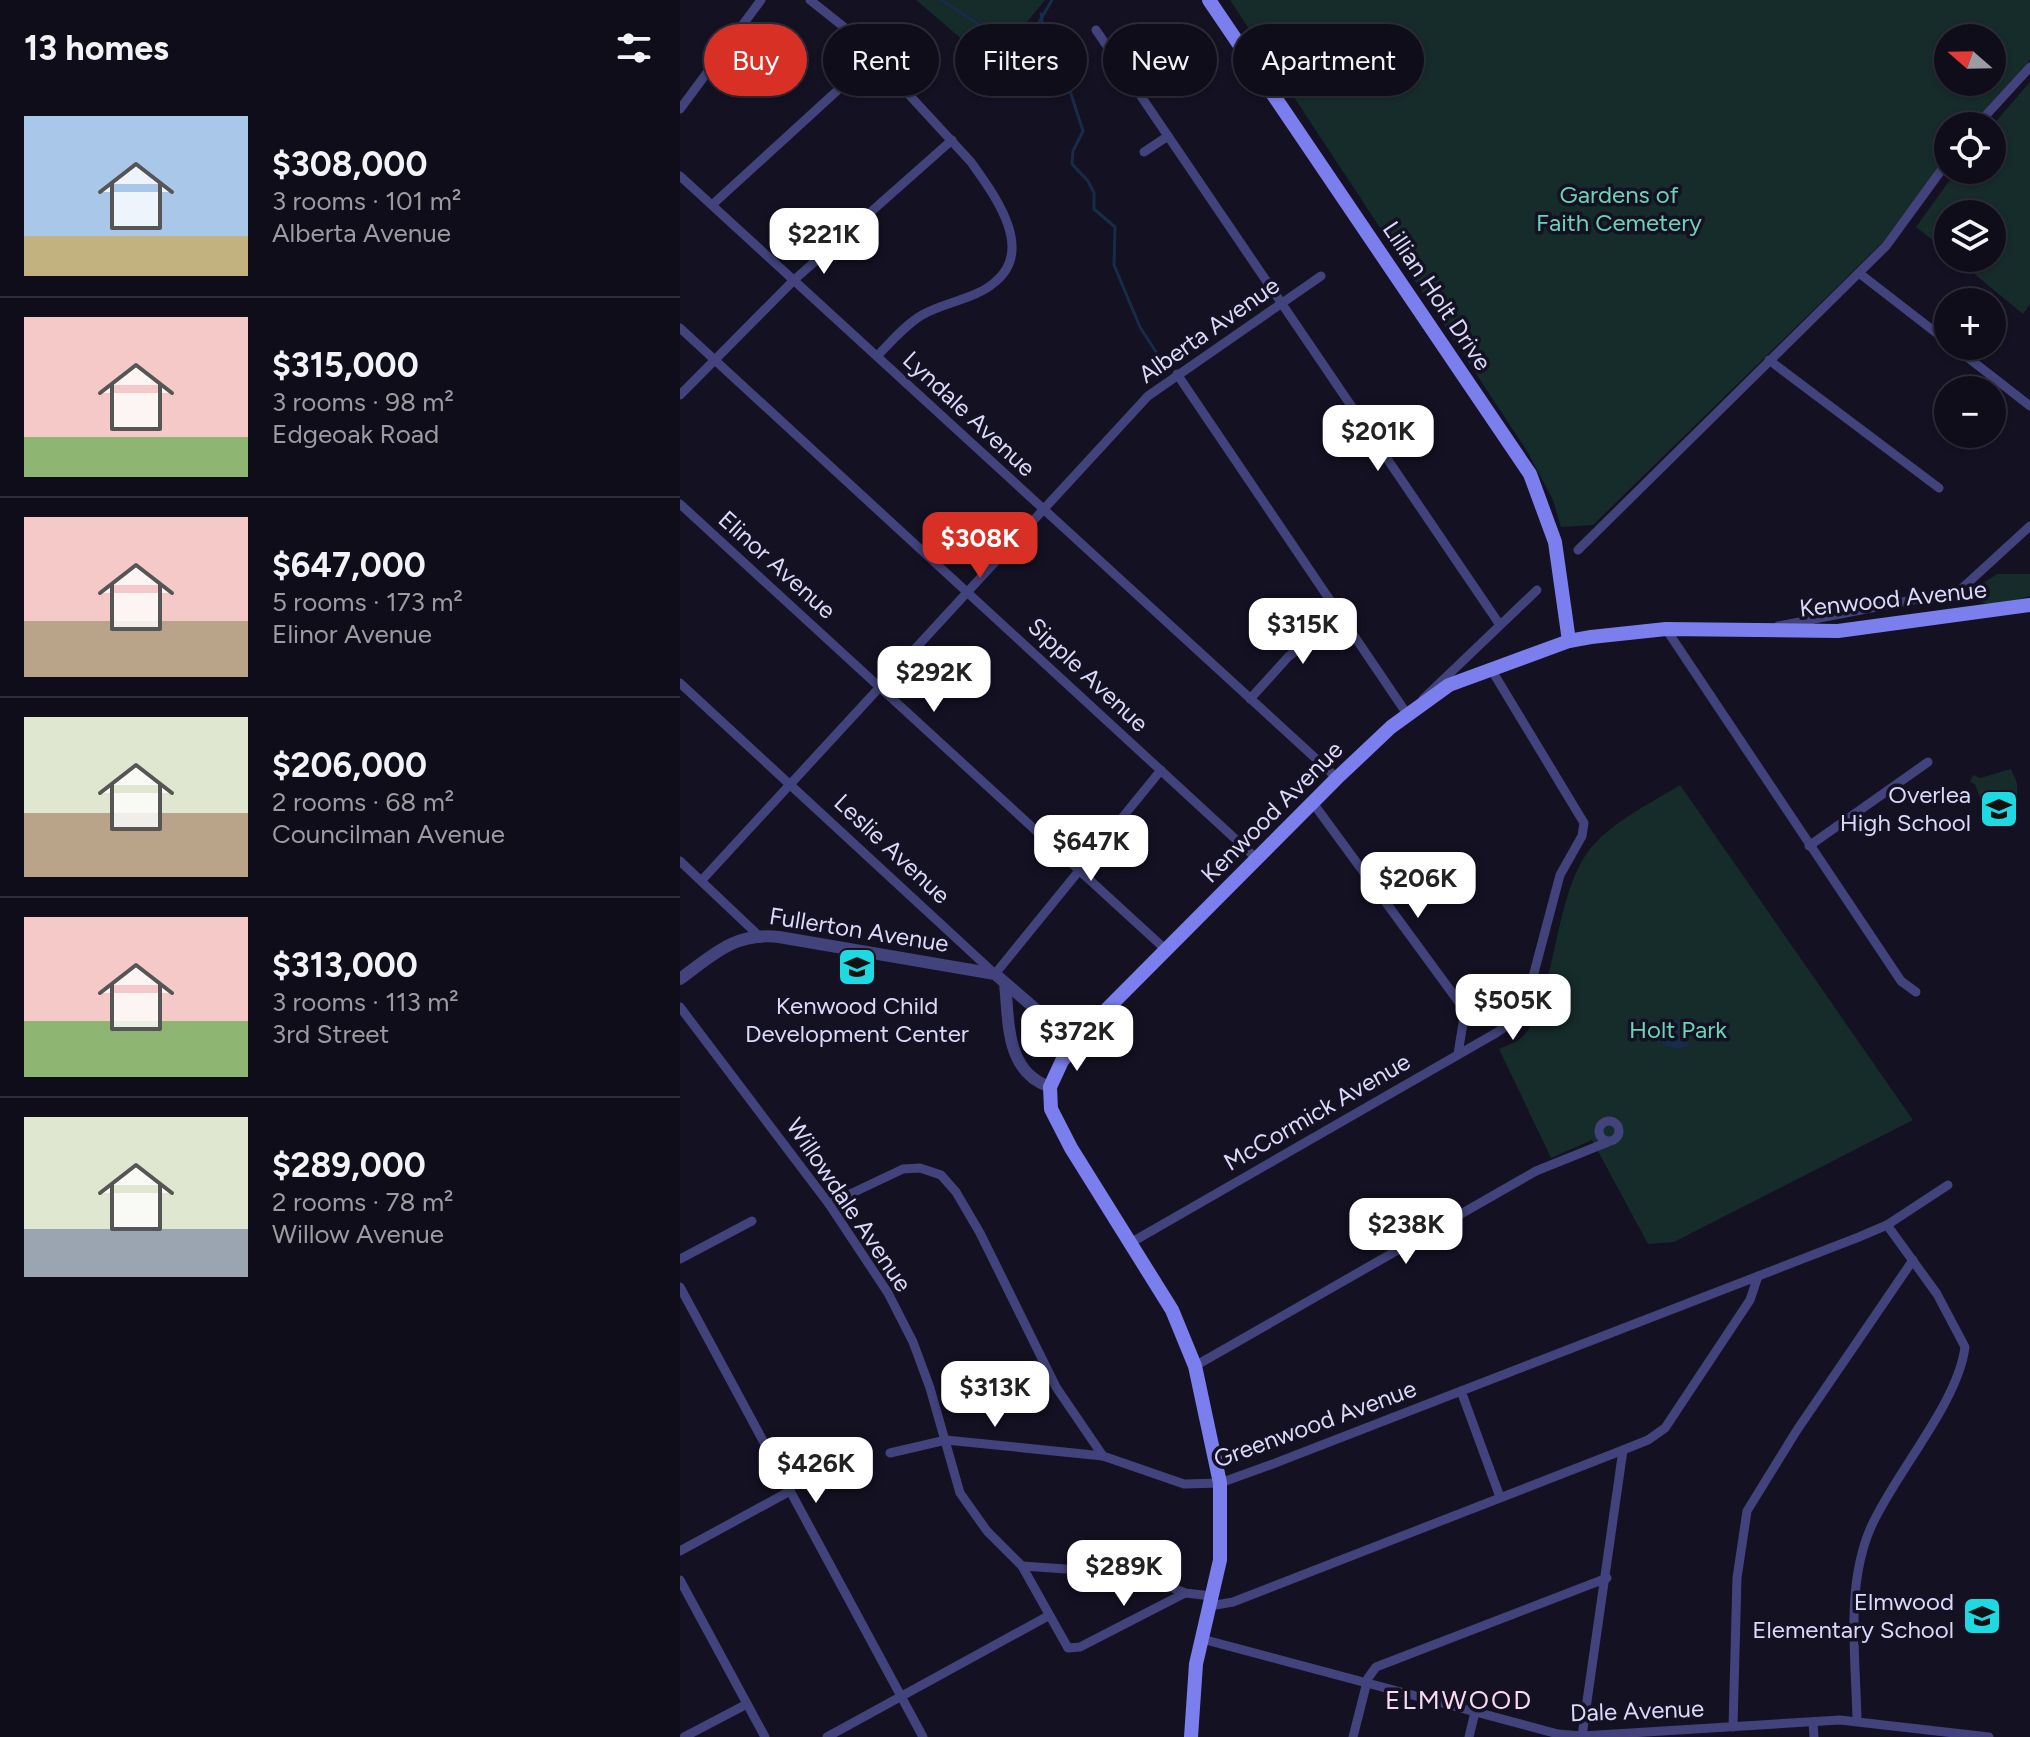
<!DOCTYPE html>
<meta charset="utf-8">
<style>
body{margin:0;font-family:Figtree,sans-serif;background:#181623;color:#f1f3f6;height:100vh;display:flex;flex-direction:column;font-size:30px;white-space:nowrap}
*{box-sizing:border-box;margin:0}
p{font-size:26px;color:#9b9ca2}
.icon{flex:none;width:44px;height:44px;fill:none;stroke:currentColor;stroke-width:2;stroke-linecap:round;stroke-linejoin:round}
.map{position:relative;flex:1;overflow:hidden}
.side{display:flex;flex-direction:column;background:#0f0d1a;width:680px}
.side>*{flex:none}
.hud{position:absolute;left:24px;top:24px;width:760px;height:72px;display:flex;gap:16px}
.needle{width:52px;rotate:290deg}
.tools{position:absolute;left:1254px;top:24px;display:grid;gap:16px}
.tools a{display:grid;place-items:center;width:72px;height:72px;border-radius:50%;background:#0f0d1a;box-shadow:0 2px 6px #0004,0 0 0 2px #2f2d39;font-size:40px}
.price{position:absolute;translate:-50% -68px;padding:0 18px;border-radius:16px;background:#fff;color:#222;font-size:26px;line-height:52px;filter:drop-shadow(0 2px 4px #0008)}
.price::after{content:'';position:absolute;left:50%;top:48px;width:24px;height:18px;margin-left:-12px;background:inherit;clip-path:polygon(0 0,100% 0,50% 100%)}
.price.on{background:#d93025;color:#fff}
ul{padding:0;list-style:none}
li{display:flex;align-items:center;gap:24px;height:200px;padding:0 24px}
li+li{border-top:2px solid #2f2d39}
li span{display:grid;place-items:center;flex:none;width:224px;height:160px;border-radius:0px;color:#555}
li>.icon{margin-inline-start:auto}
span .icon{width:96px;height:96px;fill:#fffc;stroke-width:1}
li b{font-size:34px}
h2{display:flex;justify-content:space-between;align-items:center;height:96px;padding:0 24px;font-size:34px}
.tag{padding:0 28px;border-radius:36px;background:#0f0d1a;box-shadow:0 2px 6px #0004,0 0 0 2px #2f2d39;font-size:28px;line-height:72px}
.tag.on{background:#d93025;color:#fff}
main{display:flex;flex:1;min-height:0}
.map>svg:first-child{display:block}
</style>
<main>
<section class="side">
<h2>13 homes<svg class="icon" aria-label="filters" viewBox="0 0 24 24"><path d="M4 7h16M4 17h16"/><circle cx="9" cy="7" r="2"/><circle cx="15" cy="17" r="2"/></svg></h2>
<ul>
<li><span style="background:linear-gradient(#a9c7e8 75%,#c2b280 0)"><svg class="icon" aria-label="home" viewBox="0 0 24 24"><path d="M3 11l9-7 9 7M6 9v11h12V9"/></svg></span><div><b>$308,000</b><p>3 rooms · 101 m²</p><p>Alberta Avenue</p></div></li>
<li><span style="background:linear-gradient(#f6c9c9 75%,#8fb573 0)"><svg class="icon" aria-label="home" viewBox="0 0 24 24"><path d="M3 11l9-7 9 7M6 9v11h12V9"/></svg></span><div><b>$315,000</b><p>3 rooms · 98 m²</p><p>Edgeoak Road</p></div></li>
<li><span style="background:linear-gradient(#f6c9c9 65%,#b9a48a 0)"><svg class="icon" aria-label="home" viewBox="0 0 24 24"><path d="M3 11l9-7 9 7M6 9v11h12V9"/></svg></span><div><b>$647,000</b><p>5 rooms · 173 m²</p><p>Elinor Avenue</p></div></li>
<li><span style="background:linear-gradient(#dfe7d0 60%,#b9a48a 0)"><svg class="icon" aria-label="home" viewBox="0 0 24 24"><path d="M3 11l9-7 9 7M6 9v11h12V9"/></svg></span><div><b>$206,000</b><p>2 rooms · 68 m²</p><p>Councilman Avenue</p></div></li>
<li><span style="background:linear-gradient(#f6c9c9 65%,#8fb573 0)"><svg class="icon" aria-label="home" viewBox="0 0 24 24"><path d="M3 11l9-7 9 7M6 9v11h12V9"/></svg></span><div><b>$313,000</b><p>3 rooms · 113 m²</p><p>3rd Street</p></div></li>
<li><span style="background:linear-gradient(#dfe7d0 70%,#9aa5b1 0)"><svg class="icon" aria-label="home" viewBox="0 0 24 24"><path d="M3 11l9-7 9 7M6 9v11h12V9"/></svg></span><div><b>$289,000</b><p>2 rooms · 78 m²</p><p>Willow Avenue</p></div></li>
</ul>
</section>
<div class="map">
<svg width="1350" height="1737" viewBox="0 0 1350 1737">
<rect width="100%" height="100%" fill="#141123"/>
<g fill="#152c2a" fill-rule="evenodd">
<path d="M236,0H365L312,65Z"/>
<path d="M550,0H1350V60L1290,126H1268V155L1202,243L913,525L881,527L873,500L847,451ZM1268,38H1312V82H1268Z"/>
<path d="M1350,82V304L1343,314L1275,258H1312V214H1268V252L1236,227L1277,170H1312V126Z"/>
<path d="M1317,574H1350V596C1332,601 1311,611 1295,598L1299,586Z"/>
<path d="M1331,769L1337,783V796L1321,813L1306,815L1295,784L1290,782L1293,775L1300,778Z"/>
<path d="M1000,785L1233,1120L994,1242L968,1244L912,1140L871,1158L819,1049C825,1046 835,1043 841,1038C875,1008 873,894 910,849C932,822 971,803 1000,785Z"/>
</g>
<path fill="#162c48" d="M991,1018L1012,1028L1008,1046C994,1051 986,1048 975,1038L977,1028Z"/>
<g fill="none" stroke-linecap="round" stroke-linejoin="round">
<g stroke="#162c48" stroke-width="3">
<path d="M261,0L306,29L331,39L351,36L372,0"/>
<path d="M361,14L370,69L390,91L403,131L393,151L392,164L408,181L414,193V209L435,227L434,265L460,327L485,366"/>
</g>
<g stroke="#42437c" stroke-width="9">
<path d="M130,0L174,35L291,162C313,193 356,249 315,282C296,299 265,302 242,315C225,325 211,342 197,356"/>
<path d="M416,30L820,625"/>
<path d="M0,109L81,0"/>
<path d="M1296,126L1350,67"/>
<path d="M464,152L488,136"/>
<path d="M0,176L657,778"/>
<path d="M32,205L194,57"/>
<path d="M1179,273L1268,342"/>
<path d="M0,328L576,858"/>
<path d="M1273,346L1350,406"/>
<path d="M1089,360L1259,488"/>
<path d="M497,374L727,714"/>
<path d="M0,395L114,280L272,140"/>
<path d="M0,504L485,949"/>
<path d="M898,550L1206,246L1268,161"/>
<path d="M1098,626L1279,591L1350,526"/>
<path d="M986,629L1221,981L1236,992"/>
<path d="M0,683L315,974L481,770"/>
<path d="M570,699L609,656L662,618"/>
<path d="M743,699L857,590"/>
<path d="M633,803L781,1005L784,1017L778,1054"/>
<path d="M1129,846L1248,762"/>
<path d="M0,861L78,935"/>
<path d="M22,880L468,396L641,276"/>
<path d="M0,1007L149,1204L208,1293L233,1342L250,1388L280,1493L307,1531L342,1566L388,1648L400,1647L505,1593"/>
<circle cx="929" cy="1131" r="10"/>
<path d="M149,1204L223,1169L240,1168L261,1175L276,1192L300,1233L376,1387L423,1456L504,1484L540,1483L590,1465L1179,1237L1207,1225L1268,1185"/>
<path d="M452,1242L816,1033L838,1018L846,1003L880,875L902,836L904,823L811,669"/>
<path d="M0,1259L72,1221"/>
<path d="M0,1287L243,1737"/>
<path d="M515,1366L856,1171L928,1142"/>
<path d="M781,1391L820,1497"/>
<path d="M210,1453L266,1440L423,1456"/>
<path d="M0,1551L110,1491"/>
<path d="M342,1566L459,1574L505,1593L532,1596"/>
<path d="M0,1580L85,1737"/>
<path d="M530,1606L553,1602L943,1450"/>
<path d="M522,1639L878,1734L902,1736L1160,1720L1309,1737"/>
<path d="M1177,1721C1176,1658 1165,1586 1191,1527C1215,1473 1278,1403 1285,1347L1257,1294L1207,1225"/>
<path d="M1133,1722L1134,1737"/>
<path d="M1053,1727L1057,1578L1067,1511L1117,1430L1233,1260"/>
<path d="M902,1736L943,1450L968,1440L985,1428L1070,1300L1078,1276"/>
<path d="M4,1737L67,1704"/>
<path d="M147,1737L368,1616"/>
<path d="M673,1737L688,1678L696,1667L927,1578"/>
<path d="M789,1737L795,1712"/>
</g>
<g stroke="#42437c" stroke-width="12">
<path d="M0,979C34,954 55,932 99,937L315,974L396,1044"/>
<path d="M325,983C329,1021 325,1072 370,1087"/>
</g>
<g stroke="#7b7fee" stroke-width="14">
<path d="M529,0L850,474L875,542L889,641"/>
<path d="M511,1737L516,1664L540,1560V1483L515,1366L492,1310L391,1148L371,1109L370,1087L382,1061L427,1009L657,778L711,727L769,685L889,641L911,637L986,629L1158,631L1350,605"/>
</g>
</g>
<defs>
<g id="school-square" transform="scale(2)"><rect x="-9" y="-9" width="18" height="18" rx="4" fill="#1cd9e2" stroke="#141123"/><path d="M0-5L7-2L0 1L-7-2ZM-4 1L0 2.5L4 1V4Q0 6-4 4Z" fill="#111"/></g>
</defs>
<g fill-rule="evenodd">
<use href="#school-square" x="1319" y="809"/>
<use href="#school-square" x="177" y="967"/>
<use href="#school-square" x="1302" y="1616"/>
</g>
<g text-anchor="middle" stroke-width="7" stroke-linejoin="round" paint-order="stroke">
<g font-size="24" fill="#6dd2b3" stroke="#141123">
<text x="939" y="203">Gardens of<tspan x="939" dy="28">Faith Cemetery</tspan></text>
<text x="998" y="1038">Holt Park</text>
</g>
<g font-size="24" fill="#dbd9fa" stroke="#141123">
<text transform="translate(757 296) rotate(56)" y="8">Lillian Holt Drive</text>
<text transform="translate(529 330) rotate(-35)" y="8">Alberta Avenue</text>
<text transform="translate(289 414) rotate(43)" y="8">Lyndale Avenue</text>
<text transform="translate(97 565) rotate(42)" y="8">Elinor Avenue</text>
<text transform="translate(1213 599) rotate(-6)" y="8">Kenwood Avenue</text>
<text transform="translate(408 675) rotate(43)" y="8">Sipple Avenue</text>
<text transform="translate(592 812) rotate(-45)" y="8">Kenwood Avenue</text>
<text transform="translate(212 849) rotate(43)" y="8">Leslie Avenue</text>
<text transform="translate(179 930) rotate(9)" y="8">Fullerton Avenue</text>
<text transform="translate(637 1112) rotate(-30)" y="8">McCormick Avenue</text>
<text transform="translate(169 1205) rotate(56)" y="8">Willowdale Avenue</text>
<text transform="translate(635 1424) rotate(-20)" y="8">Greenwood Avenue</text>
<text transform="translate(957 1711) rotate(-2)" y="8">Dale Avenue</text>
</g>
<g font-size="24" fill="#dbd9fa" stroke="#141123" text-anchor="end">
<text x="1291" y="803">Overlea<tspan x="1291" dy="28">High School</tspan></text>
<text x="177" y="1014" text-anchor="middle">Kenwood Child<tspan x="177" dy="28">Development Center</tspan></text>
<text x="1274" y="1610">Elmwood<tspan x="1274" dy="28">Elementary School</tspan></text>
</g>
<g font-size="26" letter-spacing="2" fill="#fadaf0" stroke="#141123">
<text x="779" y="1709">ELMWOOD</text>
</g>
</g>
</svg>
<div class="tools">
<a><svg class="needle" viewBox="-14 -14 28 28"><path d="M0-13l5 13h-10z" fill="#e53935"/><path d="M0 13l5-13h-10z" fill="#9b9ca2"/></svg></a>
<a><svg class="icon" aria-label="locate" viewBox="0 0 24 24"><circle cx="12" cy="12" r="6"/><path d="M12 2v4M12 18v4M2 12h4M18 12h4"/></svg></a>
<a><svg class="icon" aria-label="layers" viewBox="0 0 24 24"><path d="M12 4l9 5-9 5-9-5zM3 14l9 5 9-5"/></svg></a>
<a>+</a>
<a>−</a>
</div>
<b class="price" style="left:144px;top:276px">$221K</b>
<b class="price" style="left:698px;top:473px">$201K</b>
<b class="price on" style="left:300px;top:580px">$308K</b>
<b class="price" style="left:623px;top:666px">$315K</b>
<b class="price" style="left:254px;top:714px">$292K</b>
<b class="price" style="left:411px;top:883px">$647K</b>
<b class="price" style="left:738px;top:920px">$206K</b>
<b class="price" style="left:833px;top:1042px">$505K</b>
<b class="price" style="left:397px;top:1073px">$372K</b>
<b class="price" style="left:726px;top:1266px">$238K</b>
<b class="price" style="left:315px;top:1429px">$313K</b>
<b class="price" style="left:136px;top:1505px">$426K</b>
<b class="price" style="left:444px;top:1608px">$289K</b>
<div class="hud">
<a class="tag on">Buy</a>
<a class="tag">Rent</a>
<a class="tag">Filters</a>
<a class="tag">New</a>
<a class="tag">Apartment</a>
</div>
</div>
</main>
